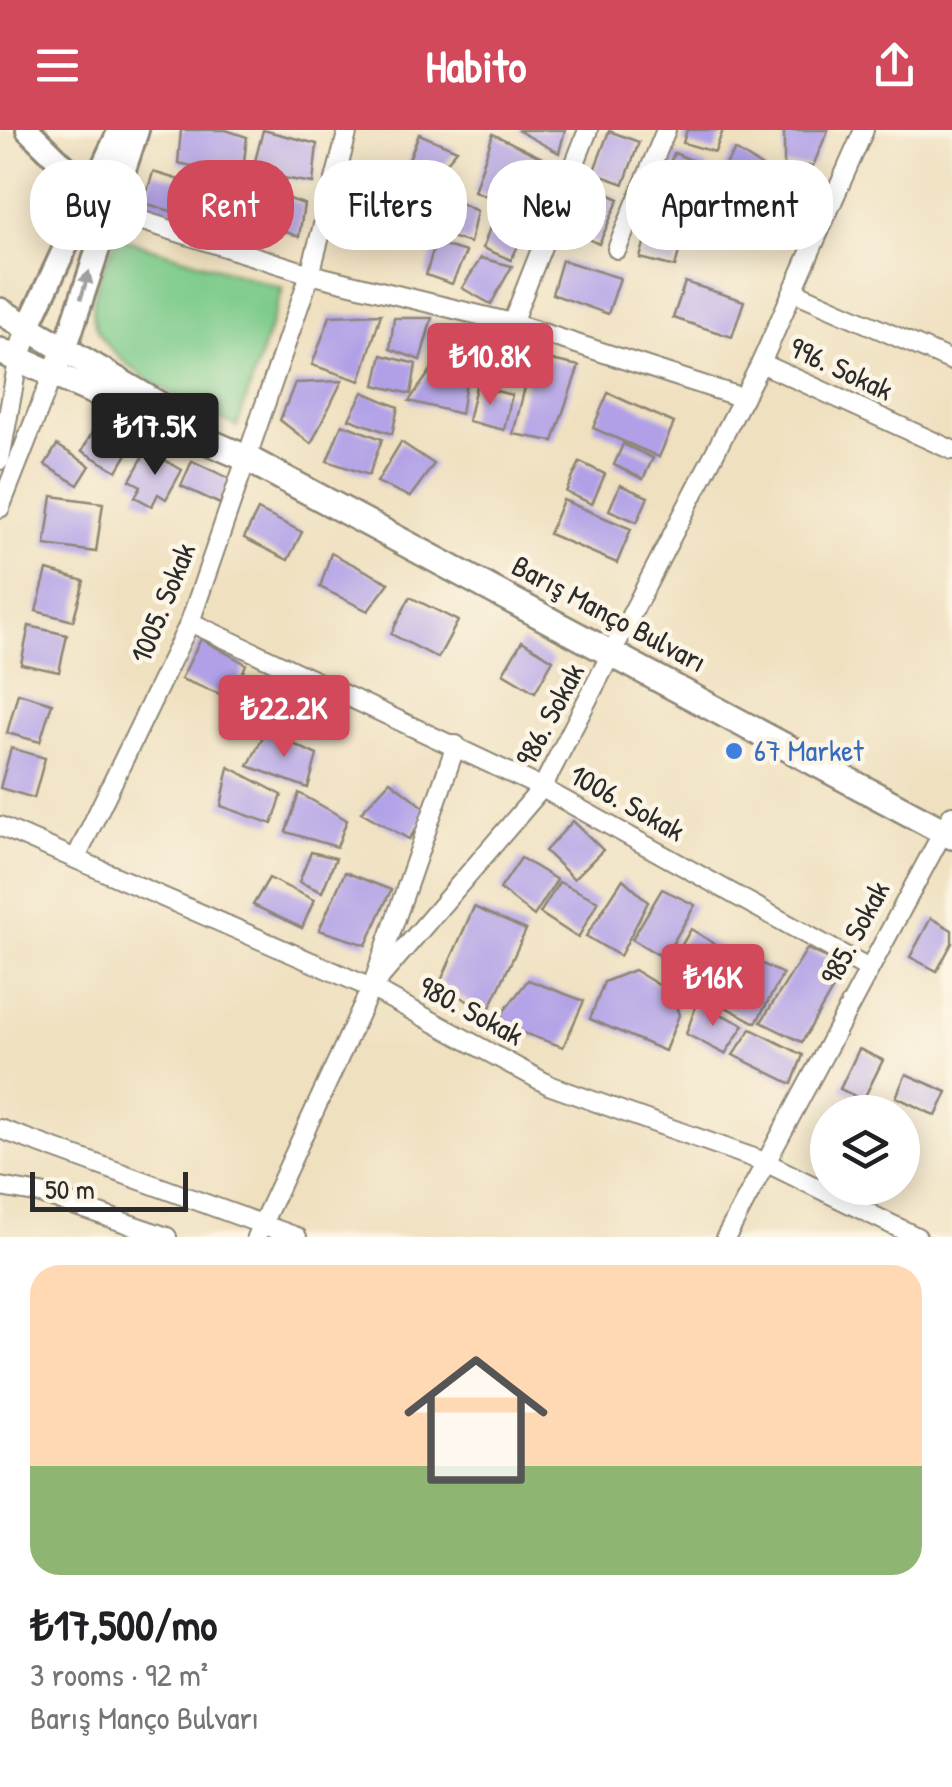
<!DOCTYPE html>
<meta charset="utf-8">
<style>
body{margin:0;font-family:"Patrick Hand",sans-serif;background:#f2f2f2;color:#202124;height:100vh;display:flex;flex-direction:column;font-size:38px;white-space:nowrap}
*{box-sizing:border-box;margin:0}
p{font-size:32px;color:#757577}
.icon{flex:none;width:55px;height:55px;fill:none;stroke:currentColor;stroke-width:2;stroke-linecap:round;stroke-linejoin:round}
.map{position:relative;height:1107px;overflow:hidden}
.sheet{display:flex;flex-direction:column;background:#fff;flex:1}
.sheet>*{flex:none}
.hud{position:absolute;left:30px;top:30px;width:892px;height:90px;display:flex;gap:20px}
.tools{position:absolute;left:810px;top:965px;display:grid;gap:20px}
.tools a{display:grid;place-items:center;width:110px;height:110px;border-radius:50%;background:#fff;box-shadow:0 5px 25px #0003;font-size:50px}
.scale{position:absolute;left:30px;bottom:25px;width:158px;box-sizing:border-box;padding-left:10px;border:5px solid #2b2b2b;border-top:0;font-size:28px;line-height:35px;white-space:nowrap;color:#2b2b2b;-webkit-text-stroke:8px #fcf5e5;paint-order:stroke}
.price{position:absolute;translate:-50% -85px;padding:0 22px;border-radius:10px;background:#d1495b;color:#fff;font-size:32px;line-height:65px;filter:drop-shadow(0 2px 5px #0008)}
.price::after{content:'';position:absolute;left:50%;top:60px;width:30px;height:22px;margin-left:-15px;background:inherit;clip-path:polygon(0 0,100% 0,50% 100%)}
.price.active{background:#222;color:#fff}
ul{padding:0;list-style:none}
li{display:grid;align-content:center;gap:20px;height:530px;padding:0 30px}
li span{display:grid;place-items:center;height:310px;border-radius:30px;color:#555}
li>.icon{margin-inline-start:auto}
span .icon{width:180px;height:180px;fill:#fffc;stroke-width:1}
li b{font-size:42px}
.chip{padding:0 35px;border-radius:40px;background:#fff;box-shadow:0 5px 25px #0003;font-size:35px;line-height:90px}
.chip.active{background:#d1495b;color:#fff}
header{display:flex;justify-content:space-between;align-items:center;height:130px;padding:0 30px;background:#d1495b;color:#fff;font-size:45px;font-weight:700}
.map>svg:first-child{display:block}
</style>
<header><svg class="icon" aria-label="menu" viewBox="0 0 24 24"><path d="M4 6h16M4 12h16M4 18h16"/></svg>Habito<svg class="icon" aria-label="share" viewBox="0 0 24 24"><path d="M12 15V3M7 8l5-5 5 5M5 13v7h14v-7"/></svg></header>
<div class="map">
<svg width="952" height="1107" viewBox="0 0 952 1107">
<rect width="100%" height="100%" fill="#fcf5e5"/>
<filter id="ink" filterUnits="userSpaceOnUse"><feTurbulence type="fractalNoise" baseFrequency=".01" numOctaves="2"/><feDisplacementMap in="SourceGraphic" scale="20" xChannelSelector="R" yChannelSelector="G"/><feConvolveMatrix kernelMatrix="1 2 1 2 8 2 1 2 1" color-interpolation-filters="sRGB"/></filter>
<filter id="wash" filterUnits="userSpaceOnUse"><feTurbulence type="fractalNoise" baseFrequency=".0048" numOctaves="4" result="noise"/><feDisplacementMap in="SourceGraphic" scale="40" xChannelSelector="R" yChannelSelector="G"/><feGaussianBlur stdDeviation="2.25" result="paint"/><feColorMatrix in="noise" values="0 0 0 0 0 0 0 0 0 0 0 0 0 0 0 0 0 1.4 0 .05"/><feComposite in="paint" operator="in"/></filter>
<g filter="url(#wash)">
<rect width="100%" height="100%" fill="#efe0bf"/>
<path fill="#7cca8a" stroke="#547a5a" stroke-width="2.5" d="M117,107L283,158L237,297C197,277 92,232 93,180C93,155 108,129 117,107Z"/>
<g id="blocks">
<g fill="#b1a0e7">
<path d="M181,0H226L247,7L242,47L178,33Z"/>
<path d="M263,0L317,14L313,53L252,43Z"/>
<path d="M517,0H565L559,23Z"/>
<path d="M687,0H723L715,22L683,13Z"/>
<path d="M784,0H828L813,36H784Z"/>
<path d="M609,1L639,12L624,54L593,43Z"/>
<path d="M419,4L457,20L435,46L408,32Z"/>
<path d="M493,4L542,28L525,81L474,61Z"/>
<path d="M735,20L764,38L741,75L712,57Z"/>
<path d="M674,23L708,37L692,79L657,66Z"/>
<path d="M355,40L427,53L404,111L344,91Z"/>
<path d="M781,41L800,50L785,79L767,70Z"/>
<path d="M153,42L206,58L197,89L144,73Z"/>
<path d="M241,52L304,74L299,107L234,82Z"/>
<path d="M589,56L619,69L599,114L569,100Z"/>
<path d="M447,67L477,81L470,113L431,101Z"/>
<path d="M653,81L687,90L675,137L640,128Z"/>
<path d="M492,91L524,104L511,130L483,118Z"/>
<path d="M435,113L466,122L452,154L426,145Z"/>
<path d="M481,128L512,136L491,174L462,158Z"/>
<path d="M562,130L620,148L608,184L552,164Z"/>
<path d="M685,152L744,171L732,207L673,188Z"/>
<path d="M381,184L360,251L312,235L330,186Z"/>
<path d="M394,188H432L420,230L390,219Z"/>
<path d="M447,198L485,206L471,238L439,224Z"/>
<path d="M489,209L521,220L512,250L479,240Z"/>
<path d="M382,225L416,234L411,264L375,255Z"/>
<path d="M533,226L579,236L553,311L513,304Z"/>
<path d="M434,236L467,246L461,284L409,271Z"/>
<path d="M342,251L311,314L280,290L295,253Z"/>
<path d="M476,256L512,265L504,300L468,291Z"/>
<path d="M363,262L398,277L392,304L349,289Z"/>
<path d="M608,263L674,293L659,327L593,298Z"/>
<path d="M342,294L382,309L369,345L327,331Z"/>
<path d="M95,297L131,317L117,341L82,321Z"/>
<path d="M401,312L434,334L410,367L377,352Z"/>
<path d="M623,314L653,328L643,349L614,335Z"/>
<path d="M57,315L90,336L78,355L45,335Z"/>
<path d="M147,320L182,340L166,369L158,364L152,376L135,367L141,356L130,350Z"/>
<path d="M192,331L231,349L220,374L181,356Z"/>
<path d="M580,332L605,344L592,374L566,362Z"/>
<path d="M620,355L648,367L637,392L609,380Z"/>
<path d="M52,366L103,373L96,422L45,415Z"/>
<path d="M563,370L631,399L617,433L549,404Z"/>
<path d="M258,380L302,402L288,430L244,408Z"/>
<path d="M331,423L389,453L368,481L320,457Z"/>
<path d="M47,440L84,451L73,491L36,481Z"/>
<path d="M410,467L458,491L438,528L391,504Z"/>
<path d="M29,496L67,505L59,542L21,534Z"/>
<path d="M201,509L246,534L233,569L181,549Z"/>
<path d="M522,511L553,530L535,562L503,543Z"/>
<path d="M277,540L319,565L308,603L260,584Z"/>
<path d="M18,563L52,573L40,612L7,603Z"/>
<path d="M266,601L317,625L308,658L248,636Z"/>
<path d="M11,618L45,628L34,668L0,658Z"/>
<path d="M229,637L282,665L272,694L221,676Z"/>
<path d="M390,651L429,681L409,709L361,682Z"/>
<path d="M299,663L347,690L337,717L286,702Z"/>
<path d="M573,691L603,720L574,749L545,721Z"/>
<path d="M311,722L336,728L322,762L299,752Z"/>
<path d="M521,728L557,750L534,786L500,759Z"/>
<path d="M345,742L391,760L366,815L319,800Z"/>
<path d="M269,748L314,770L302,798L253,775Z"/>
<path d="M623,749L648,772L620,826L586,806Z"/>
<path d="M559,752L598,771L578,808L540,783Z"/>
<path d="M662,759L695,775L664,828L632,809Z"/>
<path d="M474,777L526,800L487,884L440,853Z"/>
<path d="M931,788L952,800V813L937,841L910,827Z"/>
<path d="M691,799L732,825L704,870L662,849Z"/>
<path d="M807,819L846,836L802,912L761,892Z"/>
<path d="M742,824L783,844L756,893L716,872Z"/>
<path d="M634,840L672,863L679,885L665,921L590,889L604,852Z"/>
<path d="M528,850L584,871L563,917L495,893Z"/>
<path d="M697,873L744,895L725,924L686,904Z"/>
<path d="M751,899L803,925L792,954L733,925Z"/>
<path d="M859,919L883,930L863,970L840,959Z"/>
<path d="M906,944L947,962L936,986L896,967Z"/>
</g>
</g>
</g>
<g filter="url(#ink)">
<use href="#blocks" fill-opacity="0" stroke="#8d8675" stroke-width="2.5"/>
<g fill="none" stroke-linecap="round" stroke-linejoin="round">
<g stroke="#8d8675" stroke-width="22">
<g id="minor">
<path d="M108,80L310,144L512,193L743,268"/>
<path d="M617,119L666,0"/>
<path d="M795,162L952,231"/>
<path d="M512,193L588,0"/>
<path d="M761,233L952,320"/>
<path d="M0,330L18,231"/>
<path d="M0,378L52,246"/>
<path d="M190,492L542,658L867,838"/>
<path d="M0,696L371,858L551,956L765,1032L917,1107"/>
<path d="M76,728L190,492L310,144L348,0"/>
<path d="M375,848L456,615"/>
<path d="M0,999L297,1107"/>
<path d="M0,1057L41,1064L167,1107"/>
<path d="M256,1107L371,858L542,658L761,233L864,0"/>
<path d="M726,1107L952,685"/>
</g>
</g>
<g stroke="#8d8675" stroke-width="28">
<g id="tertiary">
<path d="M28,0L99,70"/>
<path d="M18,231L29,195L120,0"/>
<path d="M52,246L66,216L137,0"/>
</g>
</g>
<g stroke="#8d8675" stroke-width="30">
<g id="secondary">
<path d="M0,181L171,282"/>
<path d="M0,221L246,328L952,706"/>
</g>
</g>
<use href="#minor" stroke="#fff" stroke-width="18"/>
<use href="#tertiary" stroke="#fff" stroke-width="22"/>
<use href="#secondary" stroke="#fff" stroke-width="25"/>
</g>
<defs><path id="oneway-solid" d="M-6-.8H1V-3.2L6.5 0L1 3.2V.8H-6Z" transform="scale(2.5)"/></defs>
<use fill="#a0a0a0" href="#oneway-solid" transform="translate(85 155) rotate(-73)"/>
</g>
<circle fill="#3f7fe0" stroke="#fcf5e5" stroke-width="4" cx="734" cy="621" r="10"/>
<g text-anchor="middle" stroke-width="9" stroke-linejoin="round" paint-order="stroke">
<g font-size="30" fill="#2b2b2b" stroke="#fcf5e5">
<text transform="translate(841 239) rotate(25)" y="10">996. Sokak</text>
<text transform="translate(163 473) rotate(-68)" y="10">1005. Sokak</text>
<text transform="translate(609 484) rotate(28)" y="10">Barış Manço Bulvarı</text>
<text transform="translate(550 585) rotate(-62)" y="10">986. Sokak</text>
<text transform="translate(627 673) rotate(29)" y="10">1006. Sokak</text>
<text transform="translate(855 803) rotate(-62)" y="10">985. Sokak</text>
<text transform="translate(471 881) rotate(28)" y="10">980. Sokak</text>
</g>
<g font-size="30" fill="#366cbe" stroke="#fcf5e5" text-anchor="start">
<text x="754" y="631">67 Market</text>
</g>
</g>
</svg>
<div class="tools">
<a><svg class="icon" aria-label="layers" viewBox="0 0 24 24"><path d="M12 4l9 5-9 5-9-5zM3 14l9 5 9-5"/></svg></a>
</div>
<div class="scale">50 m</div>
<b class="price" style="left:490px;top:278px">₺10.8K</b>
<b class="price active" style="left:155px;top:348px">₺17.5K</b>
<b class="price" style="left:284px;top:630px">₺22.2K</b>
<b class="price" style="left:713px;top:899px">₺16K</b>
<div class="hud">
<a class="chip">Buy</a>
<a class="chip active">Rent</a>
<a class="chip">Filters</a>
<a class="chip">New</a>
<a class="chip">Apartment</a>
</div>
</div>
<section class="sheet">
<ul>
<li><span style="background:linear-gradient(#ffd9b3 65%,#8fb573 0)"><svg class="icon" aria-label="home" viewBox="0 0 24 24"><path d="M3 11l9-7 9 7M6 9v11h12V9"/></svg></span><div><b>₺17,500/mo</b><p>3 rooms · 92 m²</p><p>Barış Manço Bulvarı</p></div></li>
</ul>
</section>
